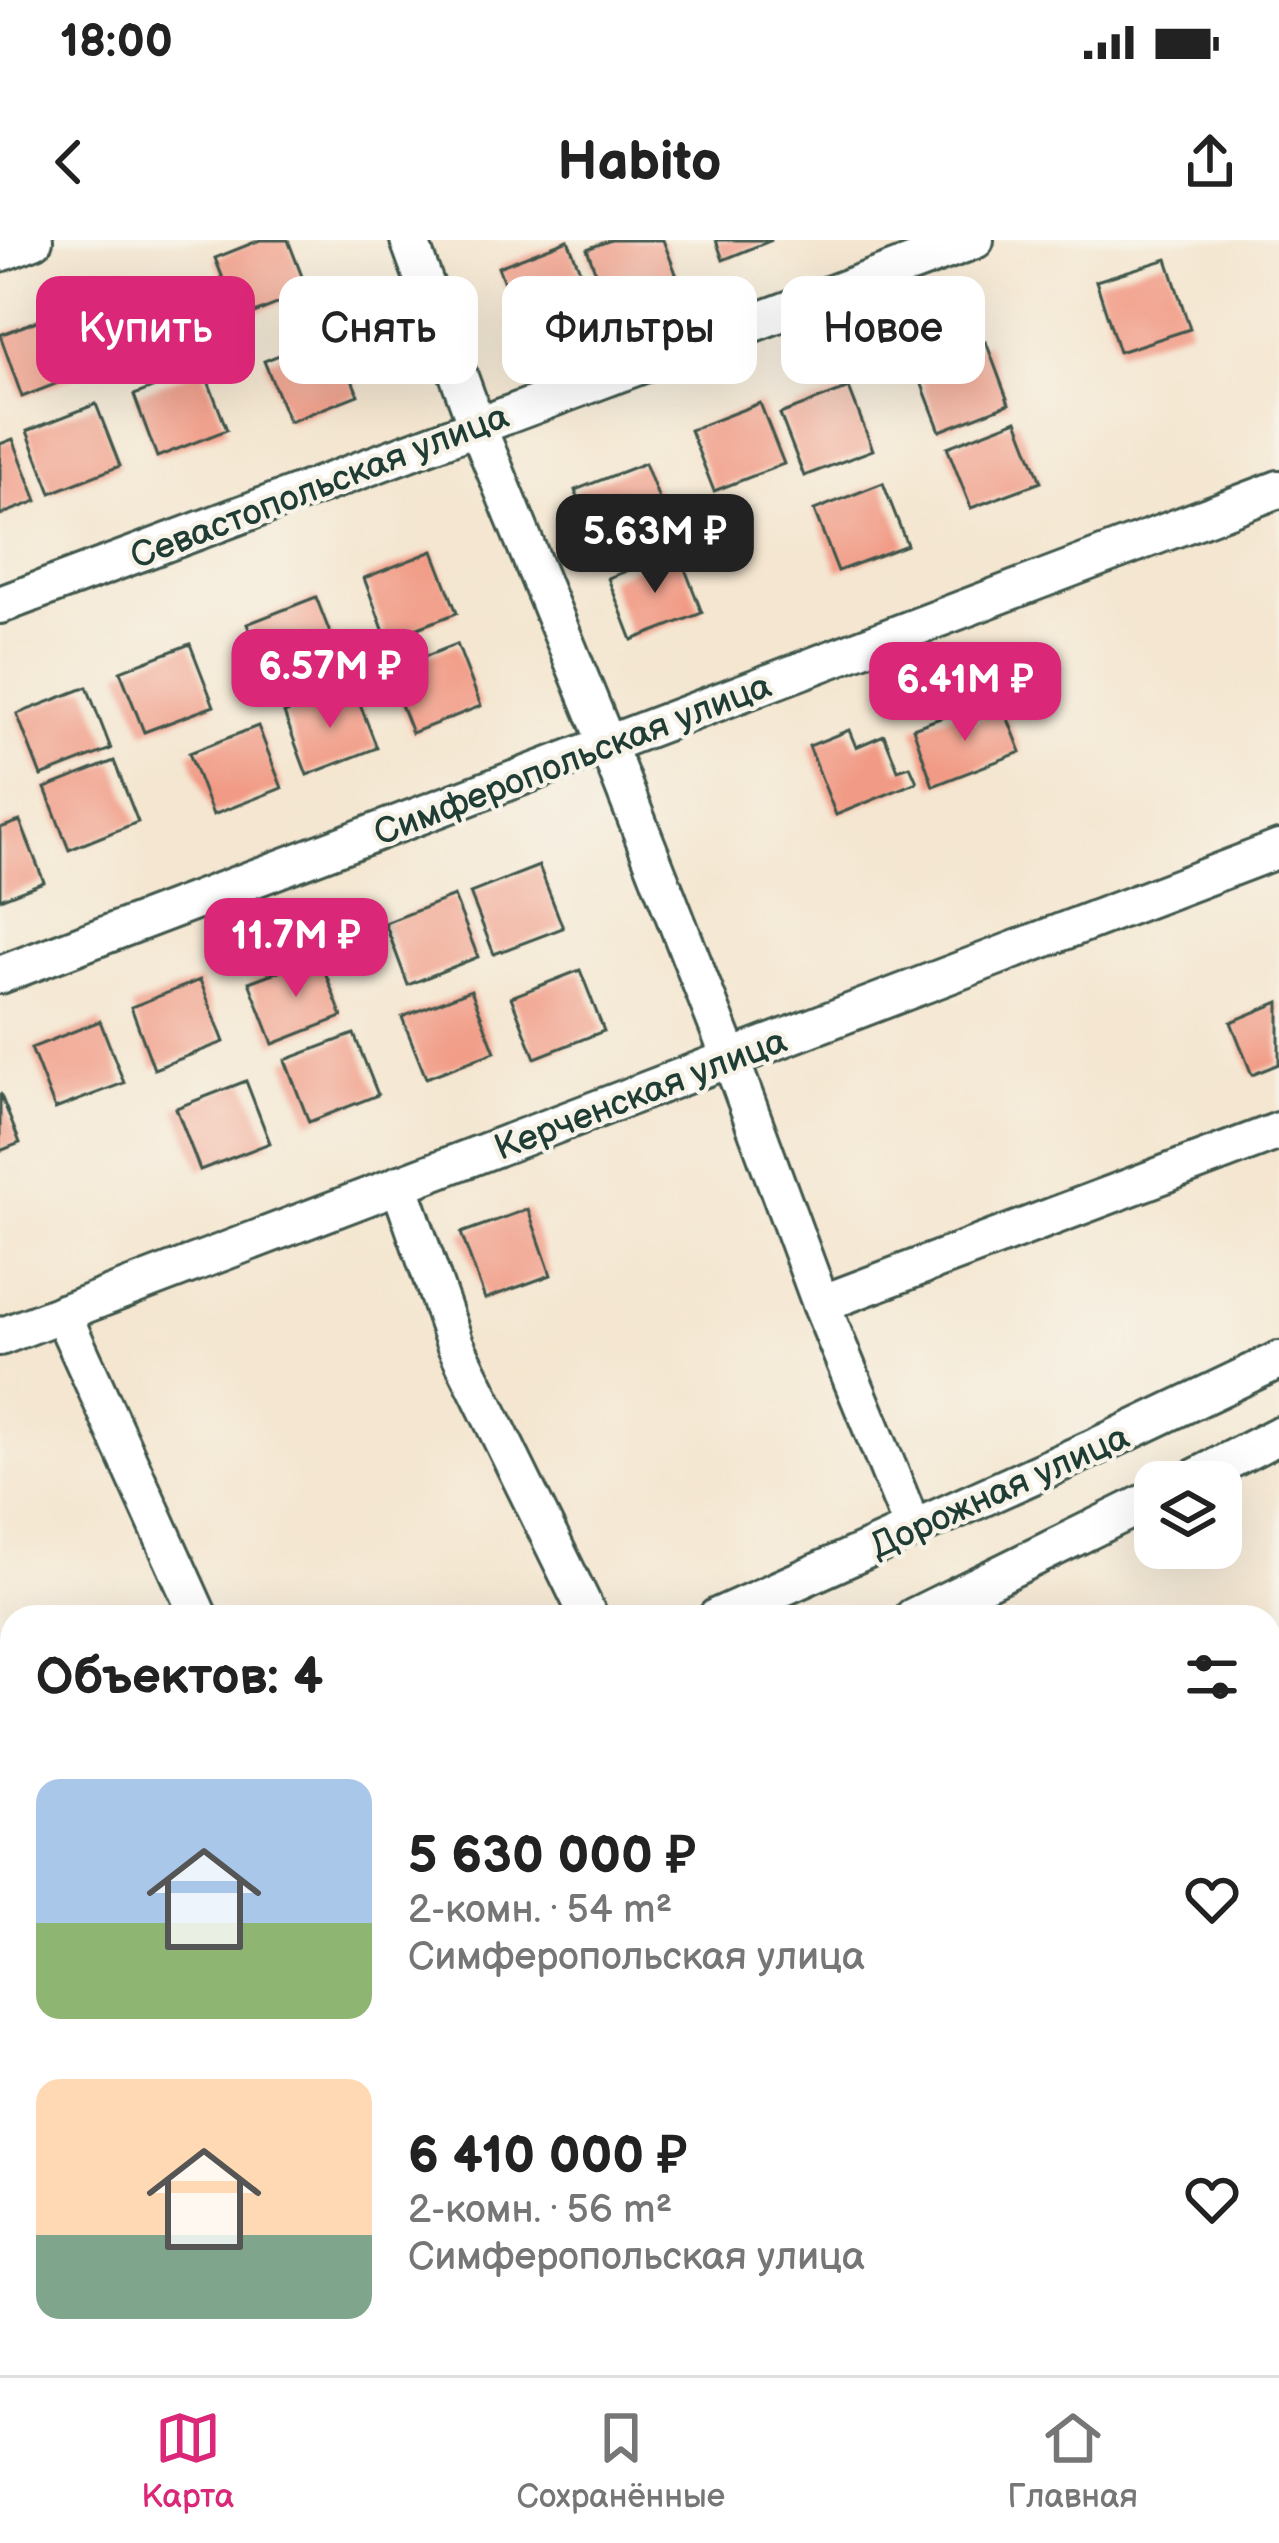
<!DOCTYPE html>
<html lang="ru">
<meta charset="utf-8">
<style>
body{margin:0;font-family:"Balsamiq Sans",sans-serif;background:#f2f2f2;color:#222;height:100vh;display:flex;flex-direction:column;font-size:45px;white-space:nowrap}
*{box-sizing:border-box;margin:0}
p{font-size:39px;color:#767676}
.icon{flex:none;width:66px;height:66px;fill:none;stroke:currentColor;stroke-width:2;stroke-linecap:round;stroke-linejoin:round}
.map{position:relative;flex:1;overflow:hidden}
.drawer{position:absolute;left:0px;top:1365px;width:1281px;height:771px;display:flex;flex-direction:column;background:#fff;border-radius:36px 36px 0 0;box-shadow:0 12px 48px #0002}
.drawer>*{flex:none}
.hud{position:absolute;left:36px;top:36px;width:1209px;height:108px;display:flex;gap:24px}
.fabs{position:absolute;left:1134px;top:1221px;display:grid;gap:24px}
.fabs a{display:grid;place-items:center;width:108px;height:108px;border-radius:24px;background:#fff;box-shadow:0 12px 48px #0002;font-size:60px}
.price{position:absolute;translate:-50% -102px;padding:0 27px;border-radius:24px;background:#db2777;color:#fff;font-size:39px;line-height:78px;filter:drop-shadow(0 3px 6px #0008)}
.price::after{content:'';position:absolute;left:50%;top:72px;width:36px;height:27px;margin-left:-18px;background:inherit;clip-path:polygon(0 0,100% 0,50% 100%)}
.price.current{background:#222;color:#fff}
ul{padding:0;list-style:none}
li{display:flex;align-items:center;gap:36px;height:300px;padding:0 36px}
li span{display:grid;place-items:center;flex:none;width:336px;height:240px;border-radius:24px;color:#555}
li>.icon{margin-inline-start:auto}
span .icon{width:144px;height:144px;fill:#fffc;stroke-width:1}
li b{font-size:51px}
h2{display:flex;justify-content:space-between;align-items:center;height:144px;padding:0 36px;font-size:51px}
.pill{padding:0 42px;border-radius:24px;background:#fff;box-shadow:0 12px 48px #0002;font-size:42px;line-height:108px}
.pill.current{background:#db2777;color:#fff}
.status{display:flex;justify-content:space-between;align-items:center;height:84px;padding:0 60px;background:#fff;direction:ltr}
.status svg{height:33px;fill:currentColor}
header{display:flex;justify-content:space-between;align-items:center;height:156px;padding:0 36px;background:#fff;font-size:54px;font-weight:700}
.menu{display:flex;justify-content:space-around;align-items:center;height:168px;border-top:3px solid #e0e0e0;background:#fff;font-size:33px;color:#767676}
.menu a{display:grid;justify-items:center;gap:6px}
.menu .current{color:#db2777}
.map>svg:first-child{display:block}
</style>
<div class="status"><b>18:00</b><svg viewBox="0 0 49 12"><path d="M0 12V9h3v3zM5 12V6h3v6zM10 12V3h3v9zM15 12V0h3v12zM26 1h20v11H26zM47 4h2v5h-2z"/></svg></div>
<header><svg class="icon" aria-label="back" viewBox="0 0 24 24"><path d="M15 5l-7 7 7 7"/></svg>Habito<svg class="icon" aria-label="share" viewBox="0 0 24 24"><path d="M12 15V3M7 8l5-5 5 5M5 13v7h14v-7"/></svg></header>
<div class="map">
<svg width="1279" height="2135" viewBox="0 0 1279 2135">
<rect width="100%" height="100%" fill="#f7f3e8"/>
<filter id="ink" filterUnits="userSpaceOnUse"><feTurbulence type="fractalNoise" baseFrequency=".00833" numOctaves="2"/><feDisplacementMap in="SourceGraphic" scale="24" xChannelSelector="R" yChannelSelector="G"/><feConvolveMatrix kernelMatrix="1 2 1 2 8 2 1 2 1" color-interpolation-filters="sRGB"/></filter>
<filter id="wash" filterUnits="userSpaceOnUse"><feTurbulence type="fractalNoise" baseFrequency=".004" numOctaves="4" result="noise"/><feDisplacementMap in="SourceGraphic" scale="48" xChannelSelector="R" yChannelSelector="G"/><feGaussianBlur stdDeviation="2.7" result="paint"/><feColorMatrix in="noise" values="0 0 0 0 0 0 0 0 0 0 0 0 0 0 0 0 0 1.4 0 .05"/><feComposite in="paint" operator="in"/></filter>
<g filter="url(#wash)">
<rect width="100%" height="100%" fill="#f4e6d0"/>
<g id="blocks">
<g fill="#f19b86">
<path d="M260,0H288L308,52L239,79L215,18Z"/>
<path d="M568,0L592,61L522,89L498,27Z"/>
<path d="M611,0H663L680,44L610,71L587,9Z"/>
<path d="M716,0H772L723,20Z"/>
<path d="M1167,19L1190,89L1119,112L1096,41Z"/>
<path d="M184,42L208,103L138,130L114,69Z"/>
<path d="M68,69L92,130L22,157L0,95Z"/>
<path d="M334,93L358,155L289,182L264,121Z"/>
<path d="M986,102L1009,164L940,191L916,129Z"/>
<path d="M203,128L227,190L157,217L134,155Z"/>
<path d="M849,148L873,210L804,236L780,174Z"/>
<path d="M760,163L784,224L714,251L690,190Z"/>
<path d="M96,164L120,226L51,253L27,191Z"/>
<path d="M1017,180L1041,242L971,268L947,207Z"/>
<path d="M13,199L37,261L0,275V204Z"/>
<path d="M645,223L669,285L599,311L575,250Z"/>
<path d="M883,243L907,305L838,331L814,270Z"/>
<path d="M433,311L457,373L387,400L364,338Z"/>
<path d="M678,311L702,373L632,400L608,338Z"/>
<path d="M316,357L340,419L271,446L247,384Z"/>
<path d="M190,404L214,466L144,492L120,431Z"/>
<path d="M457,404L481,466L412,493L388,431Z"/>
<path d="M353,446L377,508L307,535L284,473Z"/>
<path d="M87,447L111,509L41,536L17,474Z"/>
<path d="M965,469L971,481L1004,469L1021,512L933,546L913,488Z"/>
<path d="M258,486L282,548L213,575L189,513Z"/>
<path d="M849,490L856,507L884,495L898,530L910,526L917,542L836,575L809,506Z"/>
<path d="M114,521L138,582L69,610L45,548Z"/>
<path d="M20,581L44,642L0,659V588Z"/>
<path d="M539,626L563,688L494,714L470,653Z"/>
<path d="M454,656L478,717L408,745L385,683Z"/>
<path d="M319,716L342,777L273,804L249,742Z"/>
<path d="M580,730L604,791L535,818L511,757Z"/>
<path d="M200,740L224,802L154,829L131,767Z"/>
<path d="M471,750L495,812L426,838L402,777Z"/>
<path d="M1279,762V824L1252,835L1231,782Z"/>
<path d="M100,781L124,843L55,869L31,808Z"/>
<path d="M354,794L378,855L309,882L285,820Z"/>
<path d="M246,841L270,903L200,930L176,868Z"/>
<path d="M0,853L20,903L0,911Z"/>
<path d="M528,969L551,1035L485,1059L461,993Z"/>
</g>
</g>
</g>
<g filter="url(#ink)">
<use href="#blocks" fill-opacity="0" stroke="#3f564b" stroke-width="3"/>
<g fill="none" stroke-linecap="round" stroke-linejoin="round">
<g stroke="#3f564b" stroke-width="24">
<g id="lane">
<path d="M0,1984L12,2010"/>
<path d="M64,2124L70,2135"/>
</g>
</g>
<g stroke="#3f564b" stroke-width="42">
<g id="street">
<path d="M409,0L477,186L607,504L731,820L821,1064L913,1289"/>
<path d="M0,13L34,0"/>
<path d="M0,365L975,0"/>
<path d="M0,735L1279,249"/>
<path d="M399,944L455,1104L589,1377"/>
<path d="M821,1064L1279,891"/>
<path d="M62,1073L199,1377"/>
<path d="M0,1097L1279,609"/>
<path d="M1187,1242L1279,1195"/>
<path d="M717,1377L1098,1206L1279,1120"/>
<path d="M913,1377L1155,1258"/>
<path d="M1269,1547L1279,1543"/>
<path d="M0,1706L12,1700"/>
<path d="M0,1780L12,1807"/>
<path d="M1269,1939L1279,1934"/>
</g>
</g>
<use href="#lane" stroke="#fff" stroke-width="18"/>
<use href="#street" stroke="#fff" stroke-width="36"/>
</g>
</g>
<g text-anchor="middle" stroke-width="9" stroke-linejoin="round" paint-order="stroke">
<g font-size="36" fill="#1f3d34" stroke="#f7f3e8">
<text transform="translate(319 245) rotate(-21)" y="13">Севастопольская улица</text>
<text transform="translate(572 518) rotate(-21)" y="13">Симферопольская улица</text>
<text transform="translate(640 853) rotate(-21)" y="13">Керченская улица</text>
<text transform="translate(999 1250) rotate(-24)" y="13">Дорожная улица</text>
</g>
</g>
</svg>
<div class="fabs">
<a><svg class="icon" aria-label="layers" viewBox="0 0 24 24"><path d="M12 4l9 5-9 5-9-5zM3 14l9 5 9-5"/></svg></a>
</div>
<b class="price current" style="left:655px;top:356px">5.63M ₽</b>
<b class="price" style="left:330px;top:491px">6.57M ₽</b>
<b class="price" style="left:965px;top:504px">6.41M ₽</b>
<b class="price" style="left:296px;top:760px">11.7M ₽</b>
<div class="hud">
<a class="pill current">Купить</a>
<a class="pill">Снять</a>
<a class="pill">Фильтры</a>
<a class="pill">Новое</a>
</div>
<section class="drawer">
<h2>Объектов: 4<svg class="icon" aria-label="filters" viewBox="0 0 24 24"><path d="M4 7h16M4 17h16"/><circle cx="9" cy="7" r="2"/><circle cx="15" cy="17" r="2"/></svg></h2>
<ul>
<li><span style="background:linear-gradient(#a9c7e8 60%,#8fb573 0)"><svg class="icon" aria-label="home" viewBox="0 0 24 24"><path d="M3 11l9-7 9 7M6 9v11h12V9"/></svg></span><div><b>5 630 000 ₽</b><p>2-комн. · 54 m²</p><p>Симферопольская улица</p></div><svg class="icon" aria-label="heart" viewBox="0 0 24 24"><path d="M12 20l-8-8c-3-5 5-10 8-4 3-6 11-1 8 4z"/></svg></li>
<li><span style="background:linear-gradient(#ffd9b3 65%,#7fa58c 0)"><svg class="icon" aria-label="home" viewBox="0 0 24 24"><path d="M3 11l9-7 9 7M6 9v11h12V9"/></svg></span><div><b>6 410 000 ₽</b><p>2-комн. · 56 m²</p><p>Симферопольская улица</p></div><svg class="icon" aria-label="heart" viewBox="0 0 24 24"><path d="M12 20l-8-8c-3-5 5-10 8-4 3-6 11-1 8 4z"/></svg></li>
</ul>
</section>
</div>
<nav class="menu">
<a class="current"><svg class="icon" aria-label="map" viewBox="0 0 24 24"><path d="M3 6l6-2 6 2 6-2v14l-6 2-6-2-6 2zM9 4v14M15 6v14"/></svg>Карта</a>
<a><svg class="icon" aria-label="saved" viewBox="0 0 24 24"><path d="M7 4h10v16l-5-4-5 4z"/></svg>Сохранённые</a>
<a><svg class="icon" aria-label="home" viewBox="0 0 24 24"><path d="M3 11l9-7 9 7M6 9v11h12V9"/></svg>Главная</a>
</nav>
